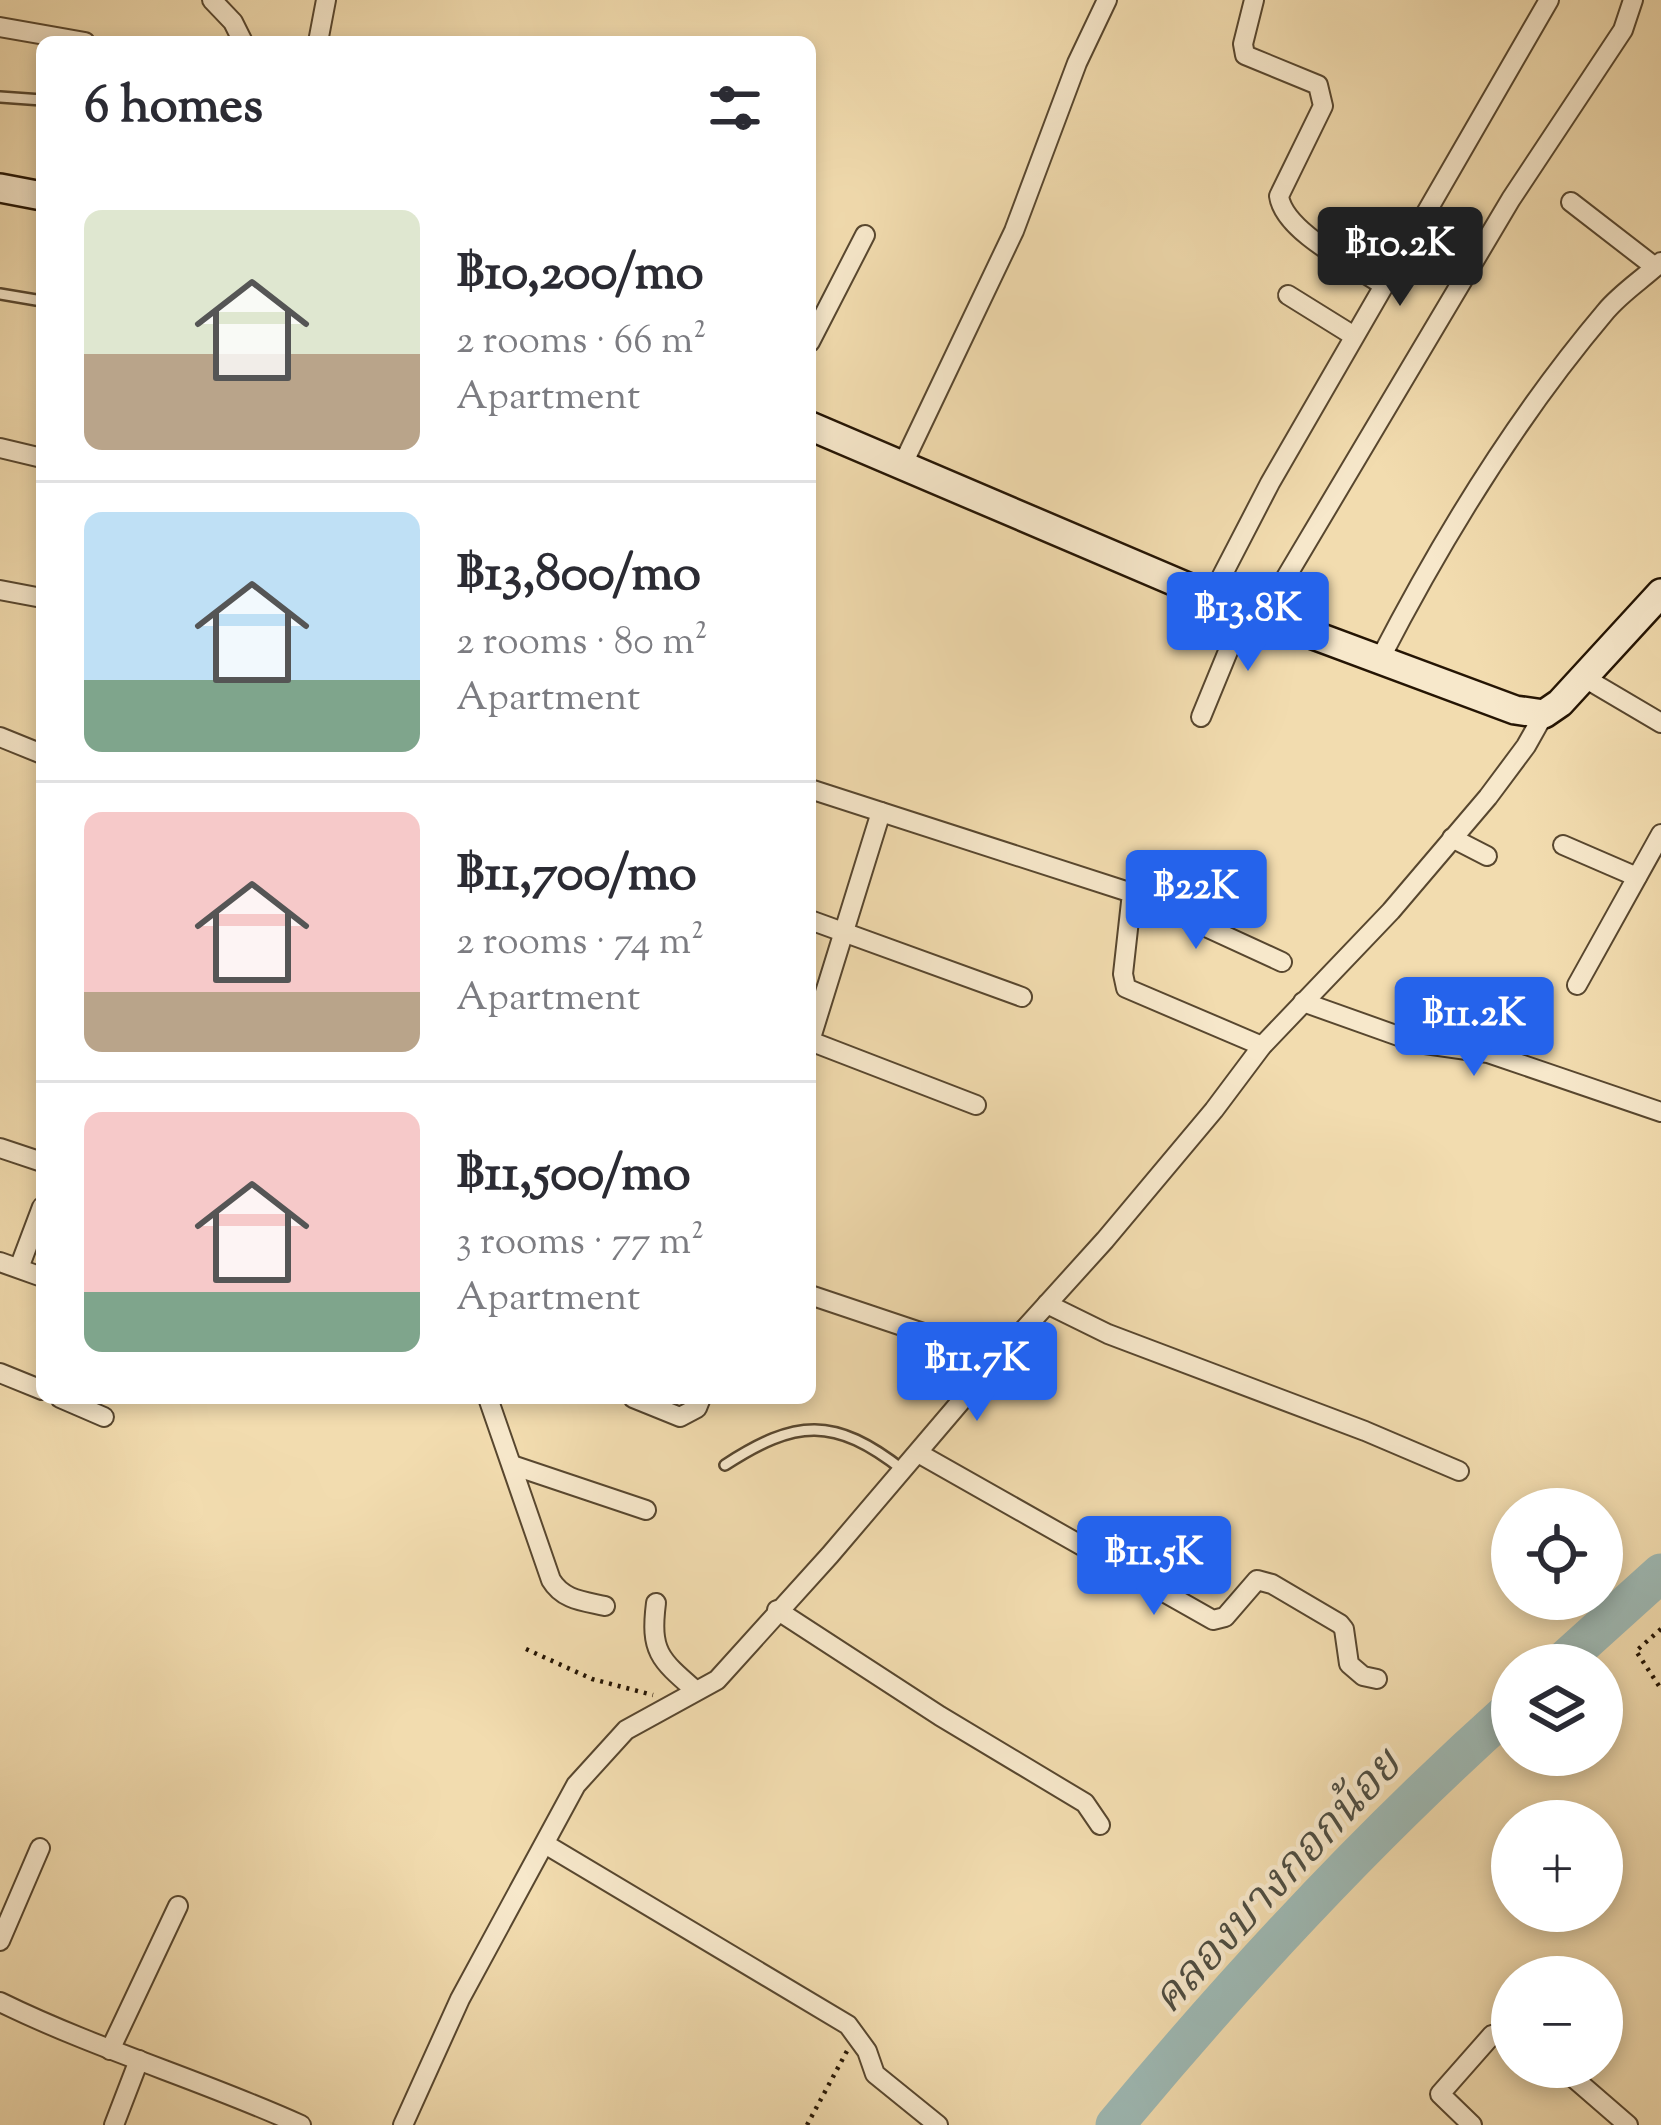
<!DOCTYPE html>
<meta charset="utf-8">
<style>
body{margin:0;font-family:"Sorts Mill Goudy","Noto Serif Thai",serif;background:#f2f2f3;color:#2b2b33;height:100vh;display:flex;flex-direction:column;font-size:45px;white-space:nowrap}
*{box-sizing:border-box;margin:0}
p{font-size:39px;color:#7c7c81}
.icon{flex:none;width:66px;height:66px;fill:none;stroke:currentColor;stroke-width:2;stroke-linecap:round;stroke-linejoin:round}
.map{position:relative;flex:1;overflow:hidden}
.panel{position:absolute;left:36px;top:36px;width:780px;height:1368px;display:flex;flex-direction:column;background:#fff;border-radius:18px;box-shadow:0 6px 18px #0003}
.panel>*{flex:none}
.tools{position:absolute;left:1491px;top:1488px;display:grid;gap:24px}
.tools a{display:grid;place-items:center;width:132px;height:132px;border-radius:50%;background:#fff;box-shadow:0 6px 18px #0003;font-size:60px}
.price{position:absolute;translate:-50% -102px;padding:0 27px;border-radius:12px;background:#2563eb;color:#fff;font-size:39px;line-height:78px;filter:drop-shadow(0 3px 6px #0008)}
.price::after{content:'';position:absolute;left:50%;top:72px;width:36px;height:27px;margin-left:-18px;background:inherit;clip-path:polygon(0 0,100% 0,50% 100%)}
.price.active{background:#222;color:#fff}
ul{padding:0;list-style:none}
li{display:flex;align-items:center;gap:36px;height:300px;padding:0 48px}
li+li{border-top:3px solid #e1e1e2}
li span{display:grid;place-items:center;flex:none;width:336px;height:240px;border-radius:18px;color:#555}
li>.icon{margin-inline-start:auto}
span .icon{width:144px;height:144px;fill:#fffc;stroke-width:1}
li b{font-size:51px}
h2{display:flex;justify-content:space-between;align-items:center;height:144px;padding:0 48px;font-size:51px}
.map>svg:first-child{display:block}
</style>
<div class="map">
<svg width="1661" height="2125" viewBox="0 0 1661 2125">
<rect width="100%" height="100%" fill="#f2dcaf"/>
<filter id="stains"><feTurbulence type="fractalNoise" baseFrequency=".00167" numOctaves="4"/><feColorMatrix values="0 0 0 0 .2 0 0 0 0 .09 0 0 0 0 .02 0 0 0 .5 -.17"/></filter>
<radialGradient id="worn" r=".72"><stop offset=".6" stop-color="#630" stop-opacity="0"/><stop offset="1" stop-color="#630" stop-opacity=".3"/></radialGradient>
<g fill="none" stroke-linecap="round" stroke-linejoin="round">
<g stroke="#9eb9b4" stroke-width="39">
<path d="M1559,1665L1661,1573"/>
<path d="M1115,2125C1238,1977 1369,1836 1512,1708"/>
</g>
<g stroke="#58472f" stroke-width="14">
<g id="lane">
<path d="M0,97L42,100"/>
<path d="M0,294L42,301"/>
<path d="M725,1465C796,1419 834,1416 903,1470"/>
</g>
</g>
<g stroke="#58472f" stroke-width="22">
<g id="street">
<path d="M212,0L233,22L243,42"/>
<path d="M1254,0L1243,44L1245,55L1318,85L1323,106L1279,196C1284,232 1354,265 1383,285"/>
<path d="M0,27L85,42"/>
<path d="M318,42L326,0"/>
<path d="M1571,202L1655,267"/>
<path d="M1288,295L1354,336"/>
<path d="M810,342L865,235"/>
<path d="M0,448L42,458"/>
<path d="M901,468L1014,231L1077,63L1107,0"/>
<path d="M0,590L42,598"/>
<path d="M1211,597L1270,483L1549,0"/>
<path d="M1263,616L1511,199L1623,30L1633,0"/>
<path d="M1380,659C1443,537 1517,416 1606,311C1622,292 1643,279 1661,262"/>
<path d="M1583,677L1661,723"/>
<path d="M1201,717L1245,610"/>
<path d="M0,737L42,754"/>
<path d="M810,789L1132,893L1123,974L1126,988L1262,1046"/>
<path d="M881,812L810,1041L976,1105"/>
<path d="M1452,838L1487,856"/>
<path d="M1563,845L1637,877"/>
<path d="M1132,893L1282,962"/>
<path d="M810,920L1022,997"/>
<path d="M1577,985L1661,834"/>
<path d="M1303,1002L1418,1043L1488,1053L1661,1112"/>
<path d="M0,1148L42,1162"/>
<path d="M0,1262L42,1277"/>
<path d="M19,1268L42,1207"/>
<path d="M810,1295L944,1340"/>
<path d="M1047,1304L1108,1334L1365,1431L1459,1471"/>
<path d="M0,1373L42,1390"/>
<path d="M60,1398L104,1417"/>
<path d="M488,1398L551,1580C563,1600 583,1601 605,1606"/>
<path d="M633,1398L680,1417L697,1408L701,1398"/>
<path d="M918,1453L1213,1620L1225,1617L1257,1580L1272,1584L1340,1624L1344,1629L1349,1664L1363,1676L1377,1679"/>
<path d="M512,1465L646,1510"/>
<path d="M656,1603C650,1651 659,1659 695,1690"/>
<path d="M777,1610L940,1716L1085,1803L1100,1825"/>
<path d="M545,1844L848,2025L867,2051L875,2074L938,2125"/>
<path d="M0,1941L40,1848"/>
<path d="M0,2002C98,2050 202,2080 301,2125"/>
<path d="M110,2050L178,1906"/>
<path d="M1561,2067L1628,2125"/>
<path d="M114,2125L139,2060"/>
<path d="M403,2125L460,1999L576,1785L626,1730L717,1680L830,1555L991,1366L1105,1240L1214,1110L1262,1046L1391,911L1488,797L1526,746L1544,714"/>
<path d="M1472,2125L1440,2094L1492,2035L1512,2032"/>
</g>
</g>
<g stroke="#251504" stroke-width="32">
<g id="secondary">
<path d="M0,188L42,196"/>
<path d="M810,426L1211,597L1515,710L1544,714L1560,703L1661,593"/>
</g>
</g>
<g stroke="#251504" stroke-width="4.5" stroke-dasharray="3 6" stroke-linecap="butt">
<path d="M1661,1629L1636,1651L1661,1689"/>
<path d="M526,1649L592,1679L653,1695"/>
<path d="M807,2125L847,2051"/>
</g>
<use href="#lane" stroke="#f7e8cb" stroke-width="9"/>
<use href="#street" stroke="#f7e8cb" stroke-width="18"/>
<use href="#secondary" stroke="#f7e8cb" stroke-width="27"/>
</g>
<g text-anchor="middle" stroke-width="9" stroke-linejoin="round" paint-order="stroke">
<g font-size="45" font-style="italic" fill="#4f4e42" stroke="#f7e8cb">
<text transform="translate(1275 1880) rotate(-47)" y="16">คลองบางกอกน้อย</text>
</g>
</g>
<rect width="100%" height="100%" filter="url(#stains)"/>
<rect width="100%" height="100%" fill="url(#worn)"/>
</svg>
<div class="tools">
<a><svg class="icon" aria-label="locate" viewBox="0 0 24 24"><circle cx="12" cy="12" r="6"/><path d="M12 2v4M12 18v4M2 12h4M18 12h4"/></svg></a>
<a><svg class="icon" aria-label="layers" viewBox="0 0 24 24"><path d="M12 4l9 5-9 5-9-5zM3 14l9 5 9-5"/></svg></a>
<a>+</a>
<a>−</a>
</div>
<b class="price active" style="left:1400px;top:309px">฿10.2K</b>
<b class="price" style="left:1248px;top:674px">฿13.8K</b>
<b class="price" style="left:1196px;top:952px">฿22K</b>
<b class="price" style="left:1474px;top:1079px">฿11.2K</b>
<b class="price" style="left:977px;top:1424px">฿11.7K</b>
<b class="price" style="left:1154px;top:1618px">฿11.5K</b>
<section class="panel">
<h2>6 homes<svg class="icon" aria-label="filters" viewBox="0 0 24 24"><path d="M4 7h16M4 17h16"/><circle cx="9" cy="7" r="2"/><circle cx="15" cy="17" r="2"/></svg></h2>
<ul>
<li><span style="background:linear-gradient(#dfe7d0 60%,#b9a48a 0)"><svg class="icon" aria-label="home" viewBox="0 0 24 24"><path d="M3 11l9-7 9 7M6 9v11h12V9"/></svg></span><div><b>฿10,200/mo</b><p>2 rooms · 66 m²</p><p>Apartment</p></div></li>
<li><span style="background:linear-gradient(#bfe0f5 70%,#7fa58c 0)"><svg class="icon" aria-label="home" viewBox="0 0 24 24"><path d="M3 11l9-7 9 7M6 9v11h12V9"/></svg></span><div><b>฿13,800/mo</b><p>2 rooms · 80 m²</p><p>Apartment</p></div></li>
<li><span style="background:linear-gradient(#f6c9c9 75%,#b9a48a 0)"><svg class="icon" aria-label="home" viewBox="0 0 24 24"><path d="M3 11l9-7 9 7M6 9v11h12V9"/></svg></span><div><b>฿11,700/mo</b><p>2 rooms · 74 m²</p><p>Apartment</p></div></li>
<li><span style="background:linear-gradient(#f6c9c9 75%,#7fa58c 0)"><svg class="icon" aria-label="home" viewBox="0 0 24 24"><path d="M3 11l9-7 9 7M6 9v11h12V9"/></svg></span><div><b>฿11,500/mo</b><p>3 rooms · 77 m²</p><p>Apartment</p></div></li>
</ul>
</section>
</div>
